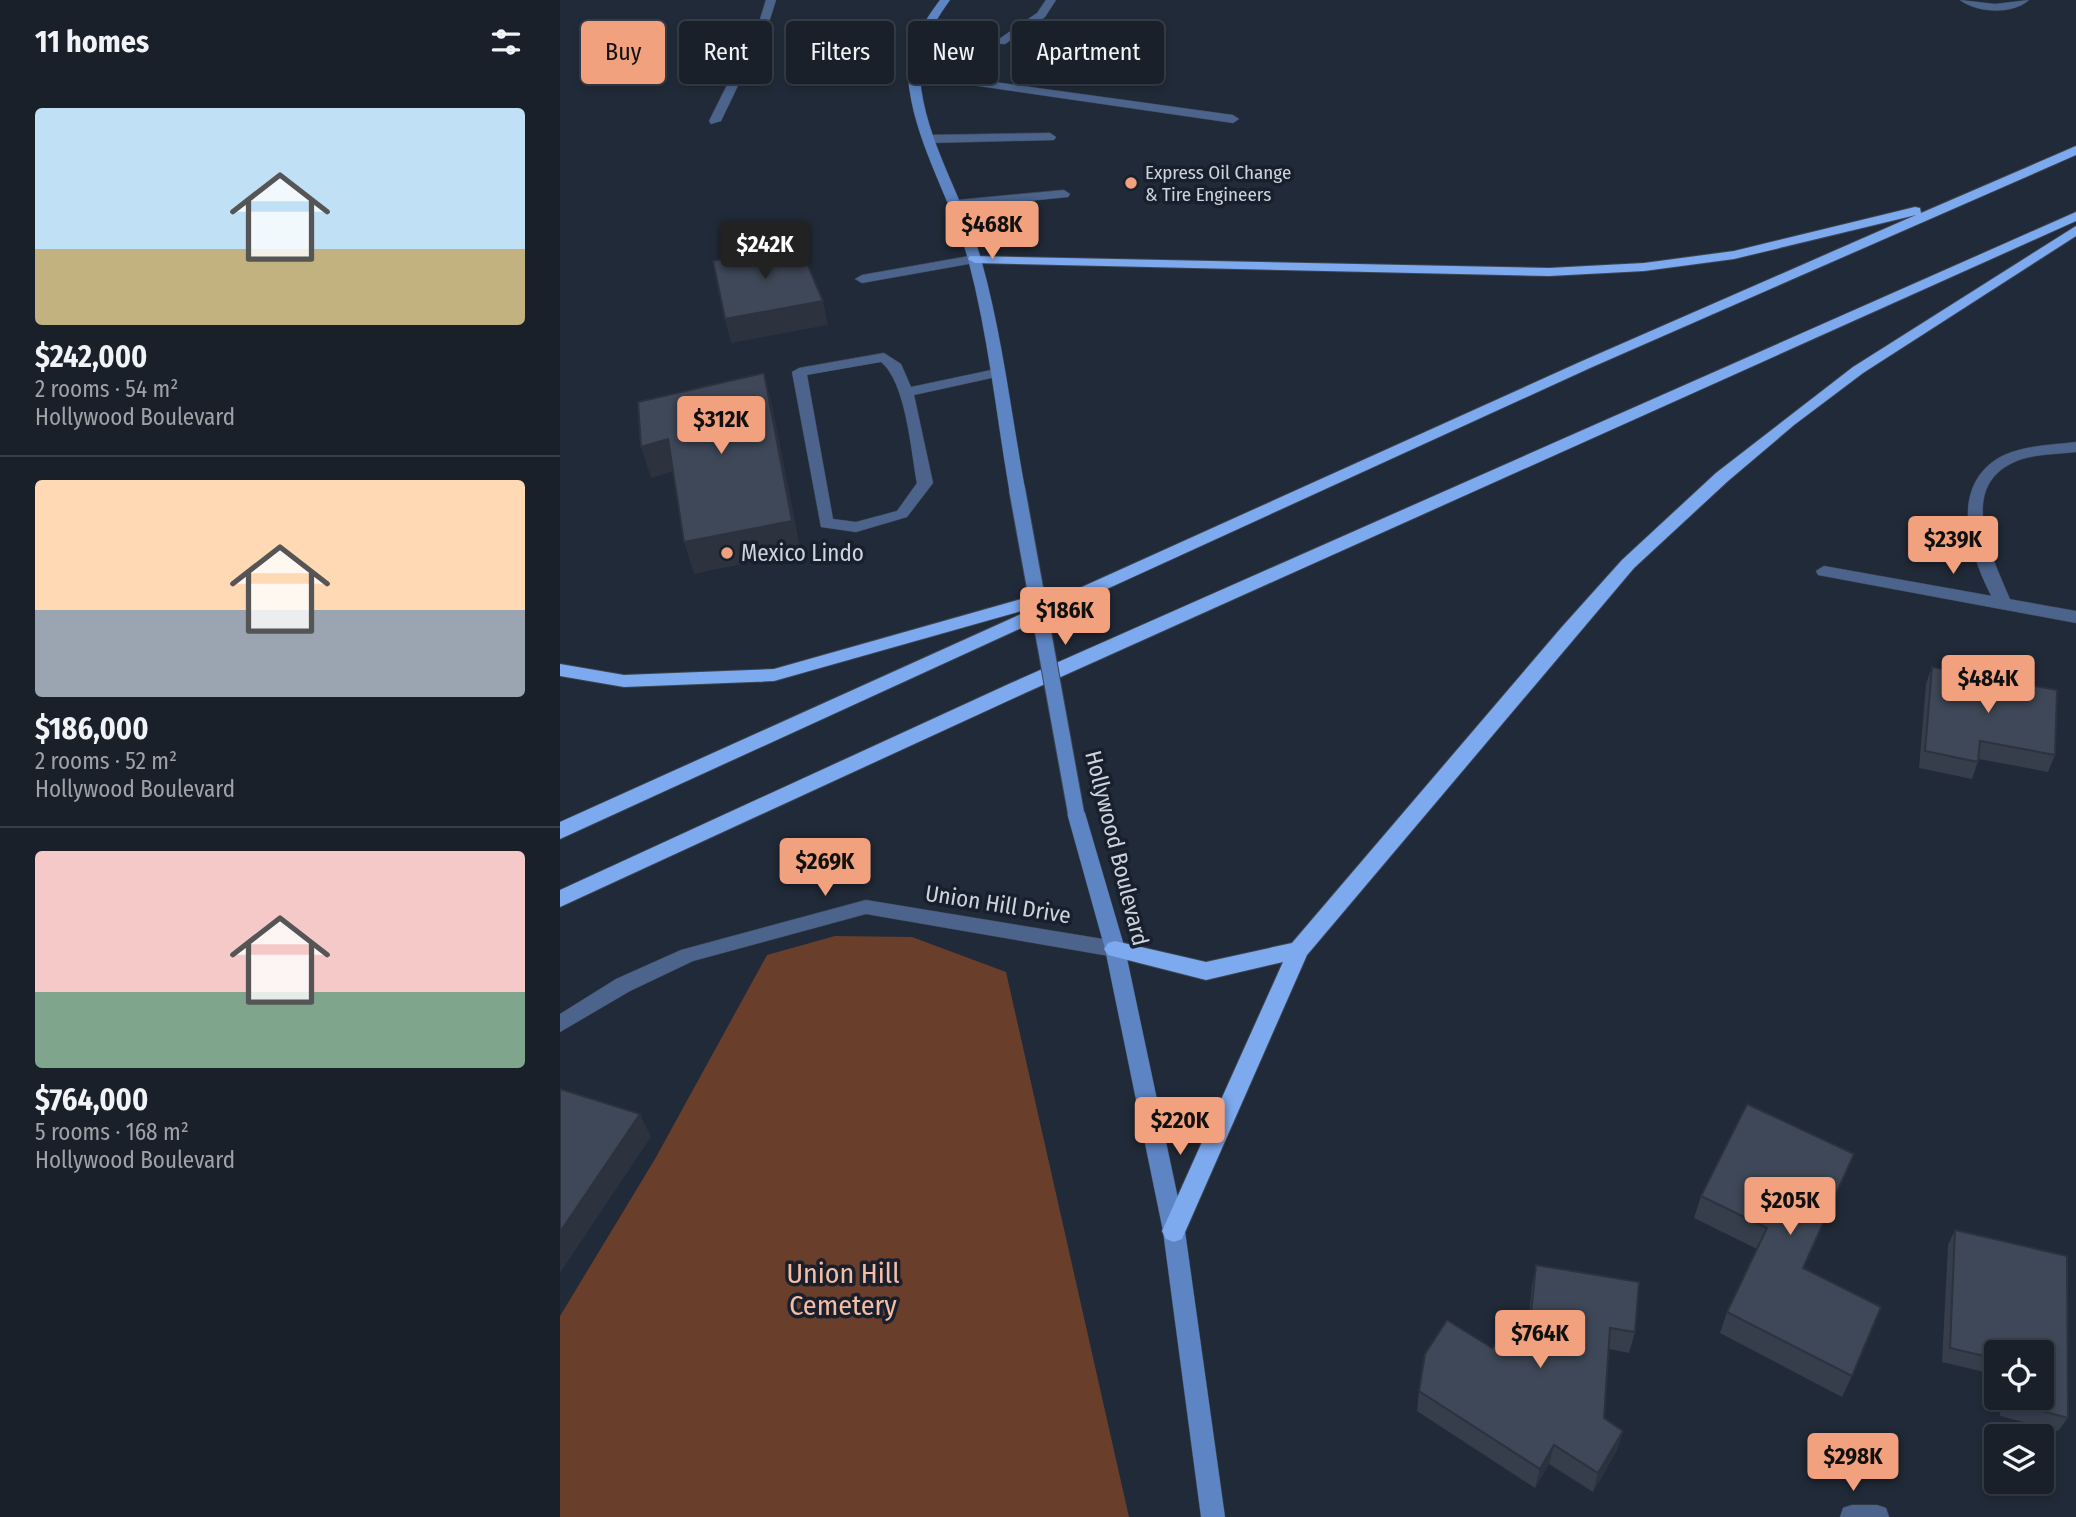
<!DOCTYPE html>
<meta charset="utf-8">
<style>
body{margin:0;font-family:"Fira Sans Condensed",sans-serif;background:#222832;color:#f1f3f6;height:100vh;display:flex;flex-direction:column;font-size:26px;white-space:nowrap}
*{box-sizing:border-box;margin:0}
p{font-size:23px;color:#9fa3a8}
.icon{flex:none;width:38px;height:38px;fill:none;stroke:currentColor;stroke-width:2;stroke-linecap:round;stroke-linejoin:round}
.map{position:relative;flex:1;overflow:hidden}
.details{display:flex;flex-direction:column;background:#19202a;width:560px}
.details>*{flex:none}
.guide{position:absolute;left:21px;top:21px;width:665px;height:63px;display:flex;gap:14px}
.tools{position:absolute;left:1424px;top:1340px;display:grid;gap:14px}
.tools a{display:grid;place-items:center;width:70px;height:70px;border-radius:7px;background:#19202a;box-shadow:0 4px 10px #0003,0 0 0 2px #373e47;font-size:35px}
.price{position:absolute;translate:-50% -60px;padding:0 16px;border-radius:7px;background:#f1a17d;color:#111;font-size:23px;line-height:46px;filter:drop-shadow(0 2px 4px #0008)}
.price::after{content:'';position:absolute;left:50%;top:42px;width:21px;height:16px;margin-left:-10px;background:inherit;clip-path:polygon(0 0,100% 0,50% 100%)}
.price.active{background:#222;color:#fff}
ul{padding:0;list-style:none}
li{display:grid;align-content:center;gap:14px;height:371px;padding:0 35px}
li+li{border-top:2px solid #373e47}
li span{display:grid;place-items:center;height:217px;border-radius:7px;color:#555}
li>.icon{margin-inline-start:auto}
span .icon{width:126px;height:126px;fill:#fffc;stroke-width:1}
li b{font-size:30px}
h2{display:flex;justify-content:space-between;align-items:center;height:84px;padding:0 35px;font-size:30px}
.pill{padding:0 24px;border-radius:7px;background:#19202a;box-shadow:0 4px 10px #0003,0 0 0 2px #373e47;font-size:24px;line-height:63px}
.pill.active{background:#f1a17d;color:#111}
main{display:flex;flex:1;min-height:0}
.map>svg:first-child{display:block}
</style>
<main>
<section class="details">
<h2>11 homes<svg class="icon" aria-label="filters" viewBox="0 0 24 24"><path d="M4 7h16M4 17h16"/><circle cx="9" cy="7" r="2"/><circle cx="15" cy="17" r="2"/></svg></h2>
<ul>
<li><span style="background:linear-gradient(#bfe0f5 65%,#c2b280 0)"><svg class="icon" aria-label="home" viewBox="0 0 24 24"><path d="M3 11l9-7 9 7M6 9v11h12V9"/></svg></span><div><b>$242,000</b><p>2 rooms · 54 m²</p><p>Hollywood Boulevard</p></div></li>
<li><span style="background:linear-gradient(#ffd9b3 60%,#9aa5b1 0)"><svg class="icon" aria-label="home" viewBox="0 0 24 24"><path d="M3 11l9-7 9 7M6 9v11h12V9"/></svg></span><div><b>$186,000</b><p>2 rooms · 52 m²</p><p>Hollywood Boulevard</p></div></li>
<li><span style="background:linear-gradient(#f6c9c9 65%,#7fa58c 0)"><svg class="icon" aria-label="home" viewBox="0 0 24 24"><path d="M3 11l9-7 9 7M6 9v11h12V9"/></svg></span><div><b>$764,000</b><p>5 rooms · 168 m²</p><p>Hollywood Boulevard</p></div></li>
</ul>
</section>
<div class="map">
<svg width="1516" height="1517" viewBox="0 0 1516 1517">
<rect width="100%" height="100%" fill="#212a38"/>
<path fill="#693e2b" d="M275,936L352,937L446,972L569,1517H0V1316L95,1159L207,955Z"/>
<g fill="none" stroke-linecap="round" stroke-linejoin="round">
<g stroke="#3d4552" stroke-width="1">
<g id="service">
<path d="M206,0H216L210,19L161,121L151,124L149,121L200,19Z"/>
<path d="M486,0H496L485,17L445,44L361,42L355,39L361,36L439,39L477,13Z"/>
<path d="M354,71L673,115L679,119L673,123L350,76L348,74Z"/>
<path d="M490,133L496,137L494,140L370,143L364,139L370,135Z"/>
<path d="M504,190L510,194L508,197L397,208L391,204L397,200Z"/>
<path d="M415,255L420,256V262L302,283L295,279L302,275Z"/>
<path d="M324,353L341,364L351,387L436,369L443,373L436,377L354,395L373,483L347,517L296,532L261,527L232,372L239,368ZM321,362C346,382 351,451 357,483L337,511L296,522L273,519L247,375Z"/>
<path d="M1516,442V452C1498,454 1479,454 1462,459C1392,483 1433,558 1452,604L1444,609L1438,608C1412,563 1384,487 1442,456C1465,445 1492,445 1516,442Z"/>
</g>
</g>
<g stroke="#3d4552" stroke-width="1">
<g id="minor">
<path d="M1400,0L1435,4L1469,0C1452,15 1417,13 1400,0Z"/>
<path d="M1264,566L1516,611V623L1258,575L1256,571Z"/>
<path d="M306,900L555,941L562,944L565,949L562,954L555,957L306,914L133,961L70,991L0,1032V1014L56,979L121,950Z"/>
<path d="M1292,1505H1317L1326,1508L1329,1517H1280L1283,1508Z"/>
</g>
</g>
<g stroke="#3d4552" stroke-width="1">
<g id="secondary">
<path d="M380,0H390C374,23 357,48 360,78C365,141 404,198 421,259C442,334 451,412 465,489L457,494L449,489C436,412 428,334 408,259C391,198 353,141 348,77C346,48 363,23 380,0Z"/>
<path d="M516,806L522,808L525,813L565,949L625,1231L665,1517H641L603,1231L545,949L507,813L510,808Z"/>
</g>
</g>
<g stroke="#3d4552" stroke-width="2">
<g id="trunk">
<path d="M1516,146V155L1030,368L0,839V822L479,606L214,681L64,687L0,676V664L64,675L214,669L493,590L502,596L1020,362L1356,215L1174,259L1084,271L989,276L415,263L408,259L410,256L989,268L1084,263L1174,251L1355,207L1360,208L1361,213Z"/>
<path d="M1516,212V221L465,693L0,907V890L451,683Z"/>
<path d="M1516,226V236L1303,373L1234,425L1168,481L1074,568L747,955L622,1239L614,1242L606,1239L602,1231L723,962L646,980L548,955L544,949L548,943L555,941L646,962L732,943L1001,628L1062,560L1156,473L1293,367Z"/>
</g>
</g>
<use href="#service" fill="#4c648c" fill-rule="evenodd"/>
<use href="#minor" fill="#4c648c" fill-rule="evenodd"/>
<use href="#secondary" fill="#5d84c3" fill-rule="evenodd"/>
<use href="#trunk" fill="#7da9ee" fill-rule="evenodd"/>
<g stroke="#3d4552" stroke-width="18" stroke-linecap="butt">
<path id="secondary-bridge" d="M457,489L516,813"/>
</g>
<use href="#secondary-bridge" stroke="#5d84c3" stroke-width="16"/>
</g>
<g fill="#363e4c">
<path d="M1372,667L1495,755L1488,772L1419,759L1412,779L1359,768L1366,684Z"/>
<path d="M1285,1176L1243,1268L1292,1376L1282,1397L1160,1333L1167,1312L1197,1249L1134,1218L1141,1196Z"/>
<path d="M1395,1230L1507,1256L1508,1418L1498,1431L1440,1416L1441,1398H1482V1353H1437V1375L1382,1362L1388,1245Z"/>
<path d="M976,1265L1075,1332L1069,1353L1049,1349L1044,1418L1063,1431L1057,1450L1033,1492L989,1464L975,1488L857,1411L859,1391L966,1342L972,1286Z"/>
</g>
<g fill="#2c323e">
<path d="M263,301L268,325L171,343L165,319Z"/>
<path d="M204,373L212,404L241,552L134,574L124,542Z"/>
<path d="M108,439L118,470L91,478L81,447Z"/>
<path d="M80,1114L91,1137L0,1273V1232Z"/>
<path d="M1294,1154L1285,1176L1234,1289L1243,1268Z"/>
<path d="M1063,1431L1057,1450L1033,1492L1038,1473Z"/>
<path d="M994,1445L989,1464L975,1488L980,1469Z"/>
</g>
<g fill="#3f4858" stroke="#2c323e" stroke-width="2">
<path d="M238,242L263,301L165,319L153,261Z"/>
<path d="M204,373L232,521L124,542L108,439L81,447L78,402Z"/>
<path d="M1372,667L1497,690L1495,755L1420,741L1418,762L1365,751Z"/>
<path d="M0,1089L80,1114L0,1232Z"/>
<path d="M1187,1104L1294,1154L1243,1268L1321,1307L1292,1376L1167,1312L1207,1228L1141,1196Z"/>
<path d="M1395,1230L1507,1256L1508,1418L1449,1402V1398H1482V1353H1437V1359L1390,1348Z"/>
<path d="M976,1265L1079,1282L1075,1332L1050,1328L1044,1418L1063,1431L1038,1473L994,1445L980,1469L859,1391L865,1354L887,1320L932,1348L939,1338L968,1343Z"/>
</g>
<g fill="#f1a17d" stroke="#18202e" stroke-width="2.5">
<circle cx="571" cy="183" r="7"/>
<circle cx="167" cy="553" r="7"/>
</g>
<g text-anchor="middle" stroke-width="7" stroke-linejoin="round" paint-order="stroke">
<g font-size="19" fill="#ced4dd" stroke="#18202e" text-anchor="start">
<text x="585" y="179">Express Oil Change<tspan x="585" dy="22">&amp; Tire Engineers</tspan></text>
</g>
<g font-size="23" fill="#ced4dd" stroke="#18202e" text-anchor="start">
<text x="181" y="561">Mexico Lindo</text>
</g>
<g font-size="23" fill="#ced4dd" stroke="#18202e">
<text transform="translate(557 848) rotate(76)" y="8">Hollywood Boulevard</text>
<text transform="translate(438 904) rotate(9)" y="8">Union Hill Drive</text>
</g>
<g font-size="28" fill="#f7bda3" stroke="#18202e">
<text x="283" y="1283">Union Hill<tspan x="283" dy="32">Cemetery</tspan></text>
</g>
</g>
</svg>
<div class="tools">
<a><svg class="icon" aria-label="locate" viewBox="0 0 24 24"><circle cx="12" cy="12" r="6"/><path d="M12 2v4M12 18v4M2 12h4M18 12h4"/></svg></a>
<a><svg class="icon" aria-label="layers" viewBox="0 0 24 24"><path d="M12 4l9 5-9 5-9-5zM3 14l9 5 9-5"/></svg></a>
</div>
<b class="price" style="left:432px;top:261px">$468K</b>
<b class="price active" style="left:205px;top:281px">$242K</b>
<b class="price" style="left:161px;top:456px">$312K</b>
<b class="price" style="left:1393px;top:576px">$239K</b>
<b class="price" style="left:505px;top:647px">$186K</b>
<b class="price" style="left:1428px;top:715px">$484K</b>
<b class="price" style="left:265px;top:898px">$269K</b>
<b class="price" style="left:620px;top:1157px">$220K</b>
<b class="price" style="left:1230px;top:1237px">$205K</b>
<b class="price" style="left:980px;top:1370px">$764K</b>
<b class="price" style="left:1293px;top:1493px">$298K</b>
<div class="guide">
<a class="pill active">Buy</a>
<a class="pill">Rent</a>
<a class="pill">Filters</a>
<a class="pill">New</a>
<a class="pill">Apartment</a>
</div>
</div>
</main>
